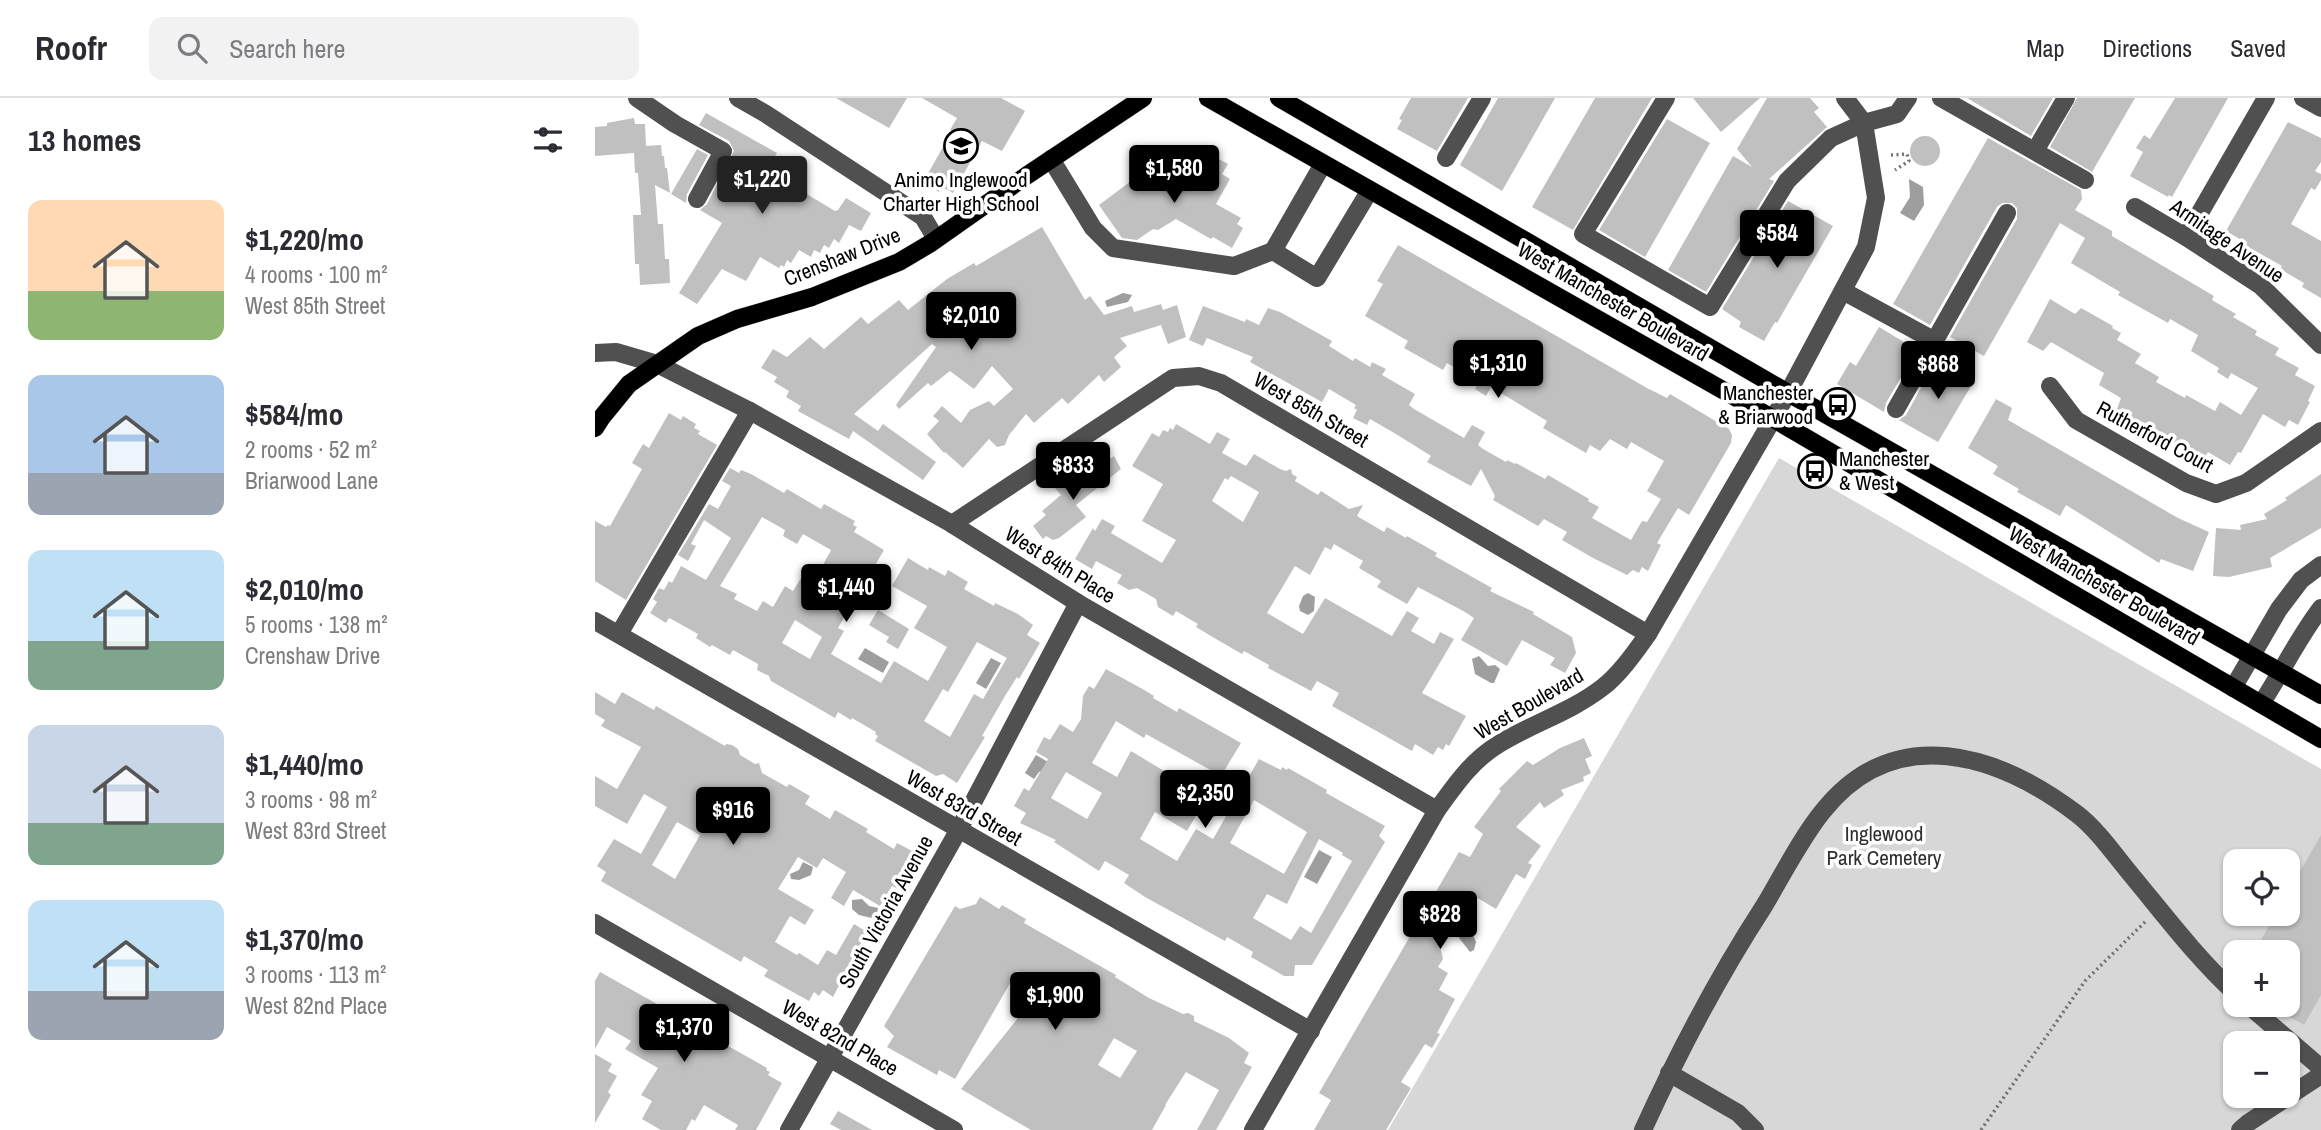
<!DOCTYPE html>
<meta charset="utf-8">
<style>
body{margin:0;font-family:"Archivo Narrow",sans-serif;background:#f2f2f3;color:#2b2b33;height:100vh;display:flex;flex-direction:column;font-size:26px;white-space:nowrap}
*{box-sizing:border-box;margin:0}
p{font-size:23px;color:#7c7c81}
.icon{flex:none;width:38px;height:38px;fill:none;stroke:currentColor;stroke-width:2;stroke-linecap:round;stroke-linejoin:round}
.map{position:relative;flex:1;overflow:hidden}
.drawer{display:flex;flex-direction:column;background:#fff;width:595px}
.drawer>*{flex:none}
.fabs{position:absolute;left:1628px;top:751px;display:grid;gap:14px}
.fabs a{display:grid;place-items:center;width:77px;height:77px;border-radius:14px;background:#fff;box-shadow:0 2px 5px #0004;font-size:35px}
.price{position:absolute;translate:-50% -60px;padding:0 16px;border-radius:7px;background:#000;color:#fff;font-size:23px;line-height:46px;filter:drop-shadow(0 2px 4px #0008)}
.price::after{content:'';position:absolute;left:50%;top:42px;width:21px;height:16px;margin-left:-10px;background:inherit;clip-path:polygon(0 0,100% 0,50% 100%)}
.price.on{background:#222;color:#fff}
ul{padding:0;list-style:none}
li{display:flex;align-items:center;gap:21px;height:175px;padding:0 28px}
li span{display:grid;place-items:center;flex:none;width:196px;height:140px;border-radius:14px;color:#555}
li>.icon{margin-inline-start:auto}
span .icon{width:84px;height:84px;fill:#fffc;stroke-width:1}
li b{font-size:30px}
h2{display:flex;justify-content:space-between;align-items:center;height:84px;padding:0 28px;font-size:30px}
header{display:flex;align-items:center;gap:42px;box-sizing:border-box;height:98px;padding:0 35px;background:#fff;border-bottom:2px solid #e1e1e2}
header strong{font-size:33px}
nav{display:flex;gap:38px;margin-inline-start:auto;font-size:24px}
.search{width:490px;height:63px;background:#f2f2f3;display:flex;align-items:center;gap:18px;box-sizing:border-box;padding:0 24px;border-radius:14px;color:#7c7c81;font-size:26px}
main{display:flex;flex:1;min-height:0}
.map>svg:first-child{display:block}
</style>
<header>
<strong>Roofr</strong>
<div class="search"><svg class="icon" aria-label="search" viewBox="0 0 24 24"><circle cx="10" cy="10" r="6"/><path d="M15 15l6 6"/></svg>Search here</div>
<nav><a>Map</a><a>Directions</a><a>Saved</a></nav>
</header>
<main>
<section class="drawer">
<h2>13 homes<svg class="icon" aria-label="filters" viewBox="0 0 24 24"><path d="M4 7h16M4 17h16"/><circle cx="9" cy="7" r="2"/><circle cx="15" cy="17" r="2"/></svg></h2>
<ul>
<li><span style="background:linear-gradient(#ffd9b3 65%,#8fb573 0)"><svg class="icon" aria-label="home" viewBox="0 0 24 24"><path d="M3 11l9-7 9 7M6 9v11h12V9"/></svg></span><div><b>$1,220/mo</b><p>4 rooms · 100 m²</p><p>West 85th Street</p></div></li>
<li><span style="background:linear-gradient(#a9c7e8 70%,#9aa5b1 0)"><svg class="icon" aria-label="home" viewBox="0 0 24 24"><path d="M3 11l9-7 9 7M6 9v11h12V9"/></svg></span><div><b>$584/mo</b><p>2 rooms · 52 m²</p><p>Briarwood Lane</p></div></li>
<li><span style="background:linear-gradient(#bfe0f5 65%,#7fa58c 0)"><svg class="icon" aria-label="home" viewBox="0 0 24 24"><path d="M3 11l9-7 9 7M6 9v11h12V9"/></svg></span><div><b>$2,010/mo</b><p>5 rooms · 138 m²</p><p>Crenshaw Drive</p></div></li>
<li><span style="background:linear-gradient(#c9d6e8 70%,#7fa58c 0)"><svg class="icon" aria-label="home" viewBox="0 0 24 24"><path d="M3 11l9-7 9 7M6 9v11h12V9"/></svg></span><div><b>$1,440/mo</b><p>3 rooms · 98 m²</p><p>West 83rd Street</p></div></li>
<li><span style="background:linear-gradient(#bfe0f5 65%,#9aa5b1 0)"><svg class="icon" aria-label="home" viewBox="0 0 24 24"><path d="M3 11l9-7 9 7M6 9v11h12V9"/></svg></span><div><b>$1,370/mo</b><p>3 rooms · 113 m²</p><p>West 82nd Place</p></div></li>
</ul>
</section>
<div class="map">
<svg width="1726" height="1032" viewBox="0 0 1726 1032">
<rect width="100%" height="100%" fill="#fff"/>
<path fill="#d7d7d7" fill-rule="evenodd" d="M1184,360L1726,671V1032H793ZM1640,763H1692V816H1640ZM1640,854H1692V906H1640ZM1640,945H1692V998H1640Z"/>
<g fill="#9e9e9e">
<path d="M1314,81L1328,89L1329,107L1319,123L1305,115L1315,99Z"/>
<path d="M528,195L537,197L533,204L512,209L510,203Z"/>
<path d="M713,495L720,499L719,513L713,517L705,513L704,508L708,498Z"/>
<path d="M270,550L294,564L288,575L263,561Z"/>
<path d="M884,558L893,568L900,567L905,571L899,585H896L880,576L877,561Z"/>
<path d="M396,560L406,565L391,591L381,585Z"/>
<path d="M441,657L460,668L444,674L439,681L430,675Z"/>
<path d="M619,692L628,695C632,705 629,714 619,719L613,716L617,704L616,695Z"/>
<path d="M724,752L737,759L722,786L709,779Z"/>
<path d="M208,764L218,769L216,777L204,782L196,781L195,776L204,772Z"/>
<path d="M267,801L274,808L283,810L281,821L264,817L257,811V802Z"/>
<path d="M868,828L877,834L881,844L879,852L875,854L861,836V831Z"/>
</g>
<g fill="#c0c0c0" fill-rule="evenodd">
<path d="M241,0H312L294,30Z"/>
<path d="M327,0H406L430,13L407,53L387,43L358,95L347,89L344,94L330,86L333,80L331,79L357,33L355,32L362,20Z"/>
<path d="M816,0H873L842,53L802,31L807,22L804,21Z"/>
<path d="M903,0H960L907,93L865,67Z"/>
<path d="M1000,0H1057L978,132L937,109Z"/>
<path d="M1098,0H1165L1126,34Z"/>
<path d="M1172,0H1215L1224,10L1219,14L1232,29L1174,81L1179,83L1111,194L1073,172L1138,58L1157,69L1142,51Z"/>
<path d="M1372,0H1458L1436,38Z"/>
<path d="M1482,0H1540L1497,74L1455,49Z"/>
<path d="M1580,0H1633L1577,99L1574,97L1573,99L1535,78L1548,54L1541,50L1549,37L1555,41Z"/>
<path d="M111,15L182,55L171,72L195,86L197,83L212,92L210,95L240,113L243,112L251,100L276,115L266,133L254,127L244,145L239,141L234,150L229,147L225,155L219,152L216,159L204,152L196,165L192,162L189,169L186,167L184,170L165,159L151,183L127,171L102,206L84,195L127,125L105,112L112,106L139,53L134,43L104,27Z"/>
<path d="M39,20L40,26H50L51,48L66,47L67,58H69L70,70H72L75,95L60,87L63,126H68L70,161H74L75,185L45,187L44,166H40L38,117H46L43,75H40L39,55L0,58V29L12,28V25Z"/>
<path d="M1072,21L1115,45L1050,159L1004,132Z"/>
<path d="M1693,24L1726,40V64L1720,73L1726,76V82L1720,92L1716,90L1696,126L1726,143V200L1707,189L1709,185L1685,171L1687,168L1646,145L1648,143L1631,133Z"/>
<circle cx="1330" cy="53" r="15"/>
<path d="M1393,40L1486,92L1487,101L1480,112L1517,133V138L1619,198L1617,202L1641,216L1638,219L1662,233L1660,237L1684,250L1680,257L1704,270L1700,277L1720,288L1713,303L1715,304L1703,327L1694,322L1690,329L1668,316L1646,355L1643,354L1635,367L1613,354L1608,362L1522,311L1526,300L1504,287L1509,275L1456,244L1448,253L1432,244L1455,201L1480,216L1486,210L1518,228L1517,230L1526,235L1522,242L1546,256L1540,265L1564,279L1561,284L1590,300L1591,297L1620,313L1625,304L1646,317L1663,290L1636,275L1633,281L1622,274L1624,270L1596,253L1603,237L1575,221L1573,225L1523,197L1525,194L1476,165L1490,140L1465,125L1389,258L1355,239L1422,121V110L1417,105H1407L1402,109L1335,227L1298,206Z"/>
<path d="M102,51L113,57L92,96L91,105L76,96Z"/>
<path d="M616,57L633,66L627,76L635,81L621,106L646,120L642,126L648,130L637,150L618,139L616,141L581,121L563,132L558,131L542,142L527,140L504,107L536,83H539L560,69L572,86L591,89L597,79L613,87L606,63L609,59Z"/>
<path d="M1193,103L1238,128L1182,225L1180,224L1169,243L1144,229L1146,224L1127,211Z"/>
<path d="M447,129L490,202L495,198L509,217L537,208L539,214L566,206L568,212L582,207L591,239L573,246L566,227L525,240L532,248L519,259L526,269L509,284L504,277L473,306L467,300L439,325L431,316L414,337L410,347L402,349L394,341L368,370L350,354L349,355L332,336L344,323L338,318L347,308L366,325L375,312L394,303L399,308L418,291L397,268L379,291L355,273L336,288L333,285L304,311L301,307L341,249L337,246L259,316L283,333L288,326L341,364L328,382L258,333L254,341L203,313L206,308L191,299L194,293L179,284L182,279L166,270L178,251L192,259L215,239L229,251L266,219L273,226L304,202L313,212L352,181L379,165L381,168Z"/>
<path d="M803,147L1052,290L1072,300L1075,296L1134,331L1137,337L1136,345L1094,417L1083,410L1062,445L1066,447L1053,473L1047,469L1044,475L1038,472L1032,477L998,460L967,442L972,434L949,421L943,428L898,402L900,398L886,371L876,388L832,364L836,358L801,336L775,321L772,327L758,320L762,312L759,310L761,307L734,291L727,304L655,264L658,259L612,240L608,248L594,242L608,208L650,224L651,221L664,227L673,210L685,214L737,243L734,248L758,263L760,260L775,269L777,264L791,271L787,277L820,296L814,307L819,311L869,340L877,327L890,334L883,347L888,351L911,364L912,362L920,366L921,365L950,381L953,377L994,401L993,403L1004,409L997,420L1036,442L1047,423L1052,424L1066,401L1052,393L1069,363L1036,344L1032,351L1015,341L1005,353L995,347L991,355L948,330L952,323L896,289L891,298L880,291L884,283L852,265L848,272L809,250L813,243L770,218L788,186L782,183Z"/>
<path d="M1284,229L1322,252L1291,305L1289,314L1242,286L1255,264L1261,268Z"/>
<path d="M1341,263L1379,283L1343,344L1304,322L1311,317Z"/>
<path d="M1401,301L1417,310L1413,322L1583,420L1614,434L1598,473L1566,461L1564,465L1471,407L1465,418L1422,394L1424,391L1398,376L1403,368L1373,350Z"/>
<path d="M74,315L86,322L88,318L101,326L99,330L105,333L103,336L122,347L31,502L0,483V423L11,429L13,427L15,428L47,371L37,365L48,346L54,350Z"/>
<path d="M581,326L615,346L622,334L635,341L627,355L651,368L659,356L685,371L691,373L696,371L697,376L702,379L700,383L723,397L726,393L754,411L768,407L762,418L789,434L792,429L811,440L812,438L842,455L840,458L897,490L895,493L939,514L938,516L977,539L981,555L970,575L955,567L960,560L927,542L912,568L866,542L879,520L870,514L823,489L812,506L782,489L786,483L764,470L768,463L739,446L736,452L730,449L715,477L700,468L672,515L708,536L730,500L797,538L812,513L824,520L816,533L839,546L845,534L859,541L827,595L871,618L854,648L851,646L848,652L843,649L838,657L820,646L817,653L737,608L744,595L722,583L716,593L673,570L674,567L649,553L647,556L621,541L601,529L603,526L581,513L578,518L563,509L561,501L542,490L534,492L522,485L527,477L501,463L497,471L480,461L498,430L500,433L507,421L520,428L516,435L567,465L581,442L547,423L568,386L537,368L557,335L564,339L568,332L573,334L575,330L578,332ZM636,378L664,394L648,424L617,403L630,380L633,382Z"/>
<path d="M519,358L526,371L481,407L491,419L464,440L458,442L451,438L448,441L438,428L451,417L447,413L466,397L460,390L476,389Z"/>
<path d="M135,370L144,375L146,372L156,376L189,395L192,391L226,411L229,406L260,423L258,427L262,429L259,434L289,452L243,530L249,533L236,556L286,585L299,563L333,583L352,549L319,530L332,508L297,488L313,460L333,472L334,469L350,478L353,472L373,484L369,491L399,508L400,505L423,516L438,527L432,537L445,545L424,581L422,579L410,598L387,638L390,639L362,685L348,676L341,678L280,643L283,638L280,636L281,634L257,620L256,622L243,614L240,620L176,583L174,578L162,572L163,566L138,552L135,557L117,547L115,549L101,540L103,536L78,522L74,520L71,525L55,515L62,504L58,501L64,490L69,492L74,483L77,485L86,468L111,482L136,440L109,422L96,446L101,448L93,463L83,457L114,406L123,411L136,388L127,383ZM167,419L190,432L188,438L202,446L208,436L236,452L222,478L216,475L213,480L208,477L198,493L190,488L178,509L168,503L162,513L139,501L142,496L125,488ZM200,522L227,539L215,561L187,545ZM382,544L412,560L388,601L379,596L355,639L329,623L348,591L353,594Z"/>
<path d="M1726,376V430L1675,460L1677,469L1634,479L1618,478L1621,430L1646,432L1645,427L1672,421L1669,416L1692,402L1690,400Z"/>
<path d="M283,512L314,531L303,551L291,544L294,539L274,527Z"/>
<path d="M511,571L551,593L559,598L558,600L582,614L584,610L646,645L626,678L551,636L549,640L521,623L497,665L522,679L536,653L612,699L592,733L560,714L545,741L582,763L601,731L618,741L664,661L686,672L687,669L692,672L693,670L732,692L731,695L790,728L784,738L790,744L717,867H700L699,878H689L656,859L658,854L632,839L630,843L550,799L529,785L534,777L510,763L504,773L459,744L461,742L425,725L431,715L419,708L429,690L434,693L453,661L441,654L449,639L455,642L465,626L478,634L486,621L488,598L494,588L499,591ZM471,674L507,695L492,721L456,700ZM659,702L712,734L689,776L635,745ZM724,741L748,755L747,757L757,763L716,835L705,828L696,842L658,820L672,796L692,806Z"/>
<path d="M0,594L20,606L27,594L59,612L61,608L130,648L131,646L137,647L143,651L145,657L160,666L164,665L167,675L192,689L194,686L215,698L210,706L235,721L240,712L273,731L271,734L299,751L302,745L319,754L320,756L301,790L297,788L285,808L258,792L249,808L236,800L251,774L228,760L222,770L203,759L183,791L219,812L210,827L195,818L180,844L202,857L204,855L223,867L232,852L241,857L259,826L272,834L238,899L228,892L224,898L219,894L214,903L169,878L173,872L149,858L146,864L6,783L11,774L2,768L19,741L46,756L72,709L49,696L32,726L0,708V678L22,691L46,649L6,628L10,622L0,616ZM82,724L105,737L80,781L57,767Z"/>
<path d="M989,640L997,658L990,661L996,675L988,679L989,683L966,692L969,697L949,710L945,704L921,729L946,748L933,765L937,767L930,781L921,776L901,811L881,799L871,817L865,813L845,848L848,861L843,869L853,875L844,892L860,901L842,935L845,936L837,950L830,946L806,984L816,990L791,1032H719L736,1002L724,995L864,754L875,759L888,736L879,729L906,693L904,691L932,663L938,667L965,650Z"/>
<path d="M1726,737V897L1709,927L1695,919L1697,915L1692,912V854H1659L1681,816H1692V796Z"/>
<path d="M385,799L404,811L407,807L431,821L429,825L521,877L520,879L554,900L588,916L593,915L599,918V923L634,940L654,955L649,965L657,969L621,1032H602L624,992L591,974L570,1007H571L557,1032H436L366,991L427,915L444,886L422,873L360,981L344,972L342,977L292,949L299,938L289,928L360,808L365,811L381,806ZM519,940L542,953L525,980L503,967Z"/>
<path d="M5,874L71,911L63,923L79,933L98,931L111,938L112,936L172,970L171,972L175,974L173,977L187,985L161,1032H140L143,1027L109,1007L100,1023L97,1021L91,1032H66L47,1021L57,1003L46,997L63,970L30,951L36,943L12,929L0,951V883Z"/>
<path d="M0,956L17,966L13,973L22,978L13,994L16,997L0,1025Z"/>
<path d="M243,1013L277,1032H246L235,1026Z"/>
</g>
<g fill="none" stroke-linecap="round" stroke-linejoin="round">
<g stroke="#dbdbdb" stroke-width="19">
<g id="major">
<path d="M613,0L1177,320L1726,641"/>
<path d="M684,0L1193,295L1726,597"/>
<path d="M0,330L7,319L34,286L103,238L142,221L217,199L304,164L336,145L431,78L548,0"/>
</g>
</g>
<g stroke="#727272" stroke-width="3.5" stroke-dasharray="2 3.5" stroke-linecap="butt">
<path d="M1296,57L1312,56L1314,63L1300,72"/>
<path d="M1386,1032L1490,883L1552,822"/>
</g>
<g stroke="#505050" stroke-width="18">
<path d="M42,0L80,26L128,53L102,101"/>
<path d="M143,0L171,16L328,119L341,141"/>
<path d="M1071,0L988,136L1115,209L1192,83L1236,40L1269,25L1302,16L1313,0"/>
<path d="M1346,0L1490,82"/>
<path d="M1708,0L1726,10"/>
<path d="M1440,53L1471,0"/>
<path d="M851,60L887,0"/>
<path d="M456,61L498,130L518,150L639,168L678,153L728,66"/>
<path d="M1540,109L1591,139L1666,188L1726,247"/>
<path d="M1591,139L1671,0"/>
<path d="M678,153L722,180L775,92"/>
<path d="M1248,193L1340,243"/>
<path d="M0,255L21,254L62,266L155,313L357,426L483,505L842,712"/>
<path d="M1455,288L1481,322L1591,385L1621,396L1651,385L1726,333"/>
<path d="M1301,311L1412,115"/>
<path d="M357,426L578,280L604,278L626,285L1053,536"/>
<path d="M0,523L716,933"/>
<path d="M24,536L155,313"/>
<path d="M1638,590L1684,511L1706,482L1726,467"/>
<path d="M1666,606C1687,574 1703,540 1726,510"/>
<path d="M0,825L359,1032"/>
<path d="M1652,906L1726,970"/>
<path d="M1074,975L1143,1015L1160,1032"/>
<path d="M194,1032L363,733L483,505"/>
<path d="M658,1032L842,712C860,687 877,662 904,646C938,625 976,614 1008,589C1025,576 1040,554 1053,536L1193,295L1271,149L1281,100L1269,25L1250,0"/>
<path d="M1048,1032C1083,955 1123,879 1169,808C1187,778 1206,740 1228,713C1300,623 1403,656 1482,716C1503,732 1521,759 1538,779C1571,819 1602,860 1640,895"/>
<path d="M1645,1032L1653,1025L1726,977"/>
</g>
<use href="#major" stroke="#000" stroke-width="18"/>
</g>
<defs>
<g id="school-ring" transform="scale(1.75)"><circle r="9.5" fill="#fff" stroke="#000" stroke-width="1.5"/><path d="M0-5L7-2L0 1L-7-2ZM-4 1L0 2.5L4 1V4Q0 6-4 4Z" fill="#000"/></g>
<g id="bus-ring" transform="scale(1.75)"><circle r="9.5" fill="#fff" stroke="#000" stroke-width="1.5"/><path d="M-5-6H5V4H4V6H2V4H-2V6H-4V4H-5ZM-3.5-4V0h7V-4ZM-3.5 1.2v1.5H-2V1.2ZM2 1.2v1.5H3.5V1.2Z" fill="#000"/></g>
</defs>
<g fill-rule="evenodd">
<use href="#school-ring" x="366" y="48"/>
<use href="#bus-ring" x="1243" y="307"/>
<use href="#bus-ring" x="1220" y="373"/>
</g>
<g text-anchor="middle" stroke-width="7" stroke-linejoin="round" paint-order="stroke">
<g font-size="21" fill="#000" stroke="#fff">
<text x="366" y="89">Animo Inglewood<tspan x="366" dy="24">Charter High School</tspan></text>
<text x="1218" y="302" text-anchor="end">Manchester<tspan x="1218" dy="24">&amp; Briarwood</tspan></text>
<text x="1244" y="368" text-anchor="start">Manchester<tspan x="1244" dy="24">&amp; West</tspan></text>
</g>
<g font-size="21" fill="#000" stroke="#fff">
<text transform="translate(1632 143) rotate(34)" y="7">Armitage Avenue</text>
<text transform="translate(247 159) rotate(-22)" y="7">Crenshaw Drive</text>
<text transform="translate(1018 204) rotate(30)" y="7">West Manchester Boulevard</text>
<text transform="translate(716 312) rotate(30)" y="7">West 85th Street</text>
<text transform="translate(1560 339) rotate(28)" y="7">Rutherford Court</text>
<text transform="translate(465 467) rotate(32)" y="7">West 84th Place</text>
<text transform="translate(1509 488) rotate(30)" y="7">West Manchester Boulevard</text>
<text transform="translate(934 606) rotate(-30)" y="7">West Boulevard</text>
<text transform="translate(369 710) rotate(30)" y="7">West 83rd Street</text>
<text transform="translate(291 814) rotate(-61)" y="7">South Victoria Avenue</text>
<text transform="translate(245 940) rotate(30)" y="7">West 82nd Place</text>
</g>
<g font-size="21" fill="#2e2e2e" stroke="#fff">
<text x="1289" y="743">Inglewood<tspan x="1289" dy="24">Park Cemetery</tspan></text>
</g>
</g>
</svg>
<div class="fabs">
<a><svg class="icon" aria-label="locate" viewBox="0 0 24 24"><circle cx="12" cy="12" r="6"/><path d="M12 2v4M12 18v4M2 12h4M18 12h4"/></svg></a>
<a>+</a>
<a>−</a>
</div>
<b class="price" style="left:579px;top:107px">$1,580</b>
<b class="price on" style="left:167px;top:118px">$1,220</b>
<b class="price" style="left:1182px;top:172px">$584</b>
<b class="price" style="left:376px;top:254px">$2,010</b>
<b class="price" style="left:903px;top:302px">$1,310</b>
<b class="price" style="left:1343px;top:303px">$868</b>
<b class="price" style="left:478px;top:404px">$833</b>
<b class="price" style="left:251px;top:526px">$1,440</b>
<b class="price" style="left:610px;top:732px">$2,350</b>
<b class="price" style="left:138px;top:749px">$916</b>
<b class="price" style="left:845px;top:853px">$828</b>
<b class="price" style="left:460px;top:934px">$1,900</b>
<b class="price" style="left:89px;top:966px">$1,370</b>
</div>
</main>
